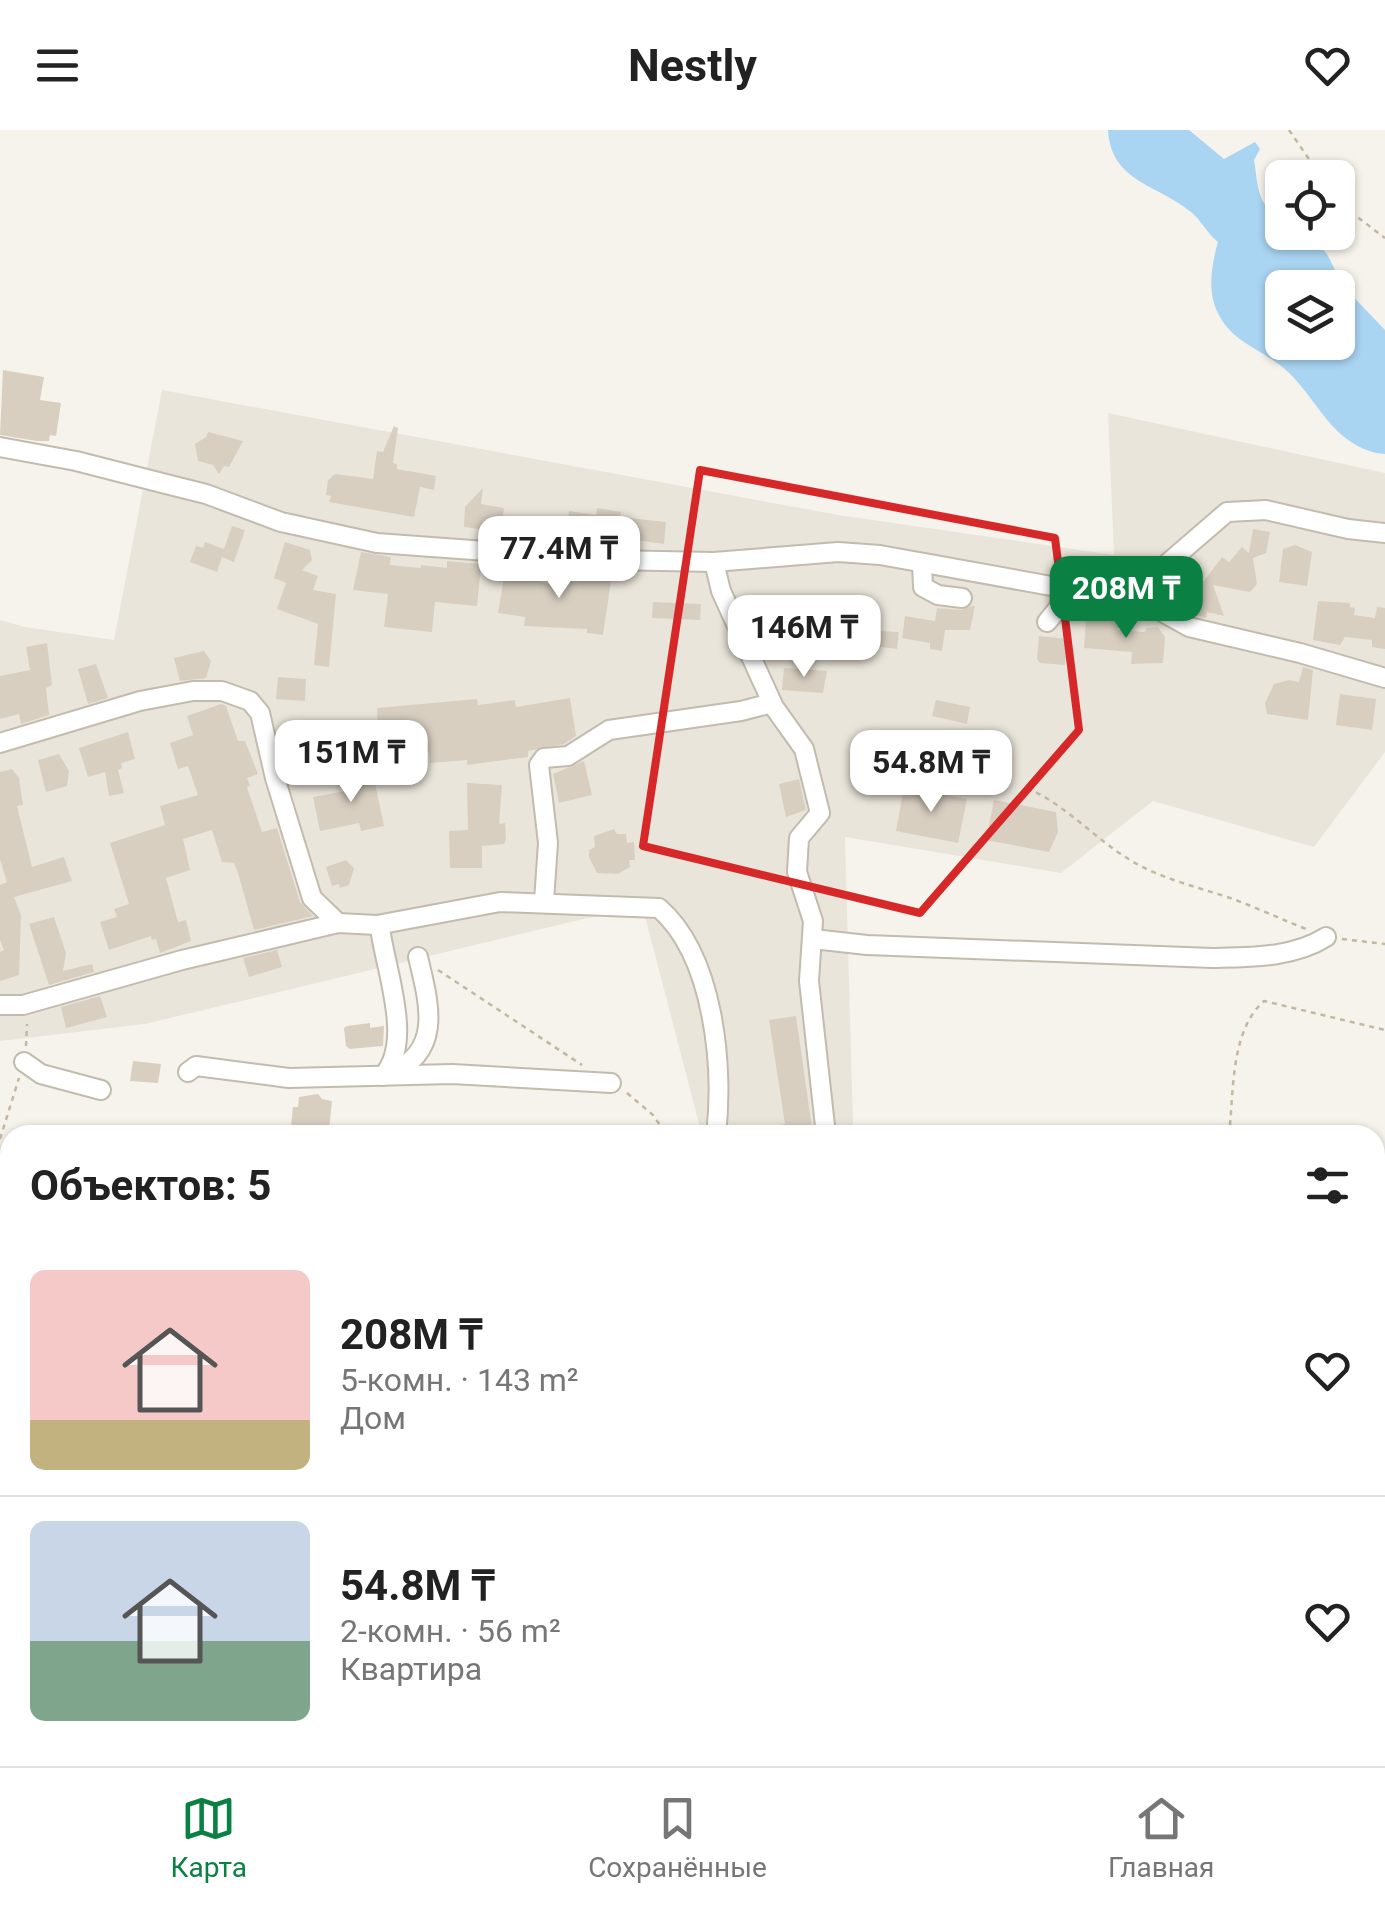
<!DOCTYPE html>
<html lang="ru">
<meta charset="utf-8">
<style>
body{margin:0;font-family:Roboto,sans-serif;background:#f6f6f6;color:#222;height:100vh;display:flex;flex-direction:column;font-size:38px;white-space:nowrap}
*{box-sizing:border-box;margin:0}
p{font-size:32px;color:#767676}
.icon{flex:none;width:55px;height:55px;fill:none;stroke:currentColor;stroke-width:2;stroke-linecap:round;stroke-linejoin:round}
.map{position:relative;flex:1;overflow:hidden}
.panel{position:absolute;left:0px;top:995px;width:1385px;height:642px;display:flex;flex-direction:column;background:#fff;border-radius:30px 30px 0 0;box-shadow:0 2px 8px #0004}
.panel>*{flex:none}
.buttons{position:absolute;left:1265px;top:30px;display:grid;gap:20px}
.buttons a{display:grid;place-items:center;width:90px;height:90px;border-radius:15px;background:#fff;box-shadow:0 2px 8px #0004;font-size:50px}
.price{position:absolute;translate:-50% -85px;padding:0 22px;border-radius:20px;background:#fff;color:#222;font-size:32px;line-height:65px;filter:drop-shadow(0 2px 5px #0008)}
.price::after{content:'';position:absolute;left:50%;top:60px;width:30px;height:22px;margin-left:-15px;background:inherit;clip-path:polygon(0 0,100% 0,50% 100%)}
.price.current{background:#0b8043;color:#fff}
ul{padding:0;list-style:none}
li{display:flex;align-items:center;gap:30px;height:250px;padding:0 30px}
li+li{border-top:2px solid #e0e0e0}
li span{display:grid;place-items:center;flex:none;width:280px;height:200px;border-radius:15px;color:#555}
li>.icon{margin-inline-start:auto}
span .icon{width:120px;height:120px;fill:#fffc;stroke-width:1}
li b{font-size:42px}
h2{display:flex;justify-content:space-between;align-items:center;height:120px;padding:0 30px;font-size:42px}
header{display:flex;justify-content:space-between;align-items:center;height:130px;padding:0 30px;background:#fff;font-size:45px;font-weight:700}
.tab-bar{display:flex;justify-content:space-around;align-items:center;height:140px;border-top:2px solid #e0e0e0;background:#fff;font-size:28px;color:#767676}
.tab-bar a{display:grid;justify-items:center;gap:5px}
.tab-bar .current{color:#0b8043}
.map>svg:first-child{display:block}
</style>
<header><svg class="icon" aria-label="menu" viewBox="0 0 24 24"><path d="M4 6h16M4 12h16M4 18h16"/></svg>Nestly<svg class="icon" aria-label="heart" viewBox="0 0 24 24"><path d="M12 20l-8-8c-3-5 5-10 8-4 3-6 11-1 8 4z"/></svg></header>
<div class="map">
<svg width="1385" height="1636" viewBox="0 0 1385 1636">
<rect width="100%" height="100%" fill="#f6f3ec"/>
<g fill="#eae5da">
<path d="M162,260L838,385L1114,425L1108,283L1385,343V622L1314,717L1153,671L1061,743L845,707L853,994L842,1005H702L642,775L145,894L0,911V490L25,497L114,510Z"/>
<path d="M0,1583L10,1584V1628H471L560,1636H0Z"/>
</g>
<path fill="#d2eab5" d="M1375,1126L1385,1127V1616L1375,1615Z"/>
<path fill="#a9d4f2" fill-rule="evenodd" d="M1108,0H1189L1224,29L1255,12L1260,19L1254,30C1258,52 1256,79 1282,85V102L1308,103L1327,124L1343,156L1385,200V324C1372,324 1353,315 1343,306C1317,284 1303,249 1274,231C1251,215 1229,208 1217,181C1207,160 1212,133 1218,112C1207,103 1201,90 1191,82C1157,54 1111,52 1108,0ZM1282,158H1338V212H1282Z"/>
<g fill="#d8cfc1">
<path d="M3,240L44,247L40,270L61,273L56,306L50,305L49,311H37L0,305Z"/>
<path d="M394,296L398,298L393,333L397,334V339L436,346L434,360L420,357L414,387L329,372L331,366L326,365L328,350L335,344L373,349L377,321L383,322Z"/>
<path d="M208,302L243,311L229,337L224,336L219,344L213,335L198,331L195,314L206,307Z"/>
<path d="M483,358L481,374L504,378L501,402L464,397L465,377Z"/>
<path d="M597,378L621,382L620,387L666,392L664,414L600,405L599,411L588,412L566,407L569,381L596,385Z"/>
<path d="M232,396L245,400L234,432L222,427L217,442L190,432L196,416L203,418L205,412L224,419Z"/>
<path d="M1253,399L1270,402L1266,423L1253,428L1257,454L1250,462L1213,455L1224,486L1207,482L1206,488L1189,483L1196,452L1204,451L1222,427L1229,432L1242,417L1249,423Z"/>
<path d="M285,412L310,420L312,430L302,440L318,446L313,460L336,464L329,537L314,535L318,494L277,479L286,453L274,448Z"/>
<path d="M1295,415L1312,422L1307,456L1279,452L1283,419Z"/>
<path d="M361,422L391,427L390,435L421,438V435L447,438V431L481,434L477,476L435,472L432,502L384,497L388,464L353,460Z"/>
<path d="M514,442L551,455L552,448L560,449V446L572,447L590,442L612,444L603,505L587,503V499L524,496L525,487L498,483L504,447Z"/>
<path d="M1318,471L1350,473V477L1355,478L1354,485L1375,488L1377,477L1385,478V519L1372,517V510L1345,507L1340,515L1313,510Z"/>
<path d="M653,472L701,474L700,490L652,488Z"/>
<path d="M972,476H975L970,500H945L942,521L930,519V513L902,508L905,486L935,491L937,478L961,480Z"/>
<path d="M1086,488L1119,491L1118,500L1144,502L1147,498L1158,497L1165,507L1163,533L1131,534L1132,522L1084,518Z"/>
<path d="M865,500L899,502L897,519L864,515Z"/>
<path d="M1039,506L1068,509L1065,535L1040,533L1037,529Z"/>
<path d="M47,513L52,555L46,558L49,585L21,594L19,584L0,589V546L30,540L26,517Z"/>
<path d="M204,521L211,531L206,548L180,551L174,528Z"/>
<path d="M96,534L108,568L88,574L78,539Z"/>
<path d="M1303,537L1313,540L1308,590L1267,584L1265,573L1274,554L1289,550L1299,552Z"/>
<path d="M784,538L827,541L823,563L782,560Z"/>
<path d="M278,547L306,549L305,571L276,569Z"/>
<path d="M1340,564L1376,569L1372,600L1336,595Z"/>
<path d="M570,568L576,606L564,614L528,621V627L467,635V630L430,633L429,622H425L424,601L415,602L414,596L378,599L377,578L477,569L478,575L515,570L516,577Z"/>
<path d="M936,570L970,577L967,594L932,586Z"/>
<path d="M221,574L226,576L238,611H245L258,644L247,648L250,656L247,657L262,702L277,698L300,772L313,786L254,800L238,743L234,733L222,732L212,700L183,709L190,740L166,748L178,792L186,790L191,811L160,823L156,809L152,810L151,806L109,820L100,792L117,787L114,779L129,774L110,713L165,695L160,676L198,665L188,636L178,639L170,613L193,605L187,586Z"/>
<path d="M128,602L135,629L121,633L122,638L118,640L124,663L109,666L105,642L88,647L79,618Z"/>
<path d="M59,624L69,641L67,656L46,662L38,630Z"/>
<path d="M584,631L592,665L559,673L553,644Z"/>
<path d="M12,639L19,648L23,675L17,676L32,737L64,727L72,751L14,767L21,785L19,845L0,851V822L4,820L0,810V755L7,752L0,729V642Z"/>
<path d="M372,639L384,696L361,701L359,693L320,701L313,667L351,660L348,644Z"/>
<path d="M799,649L806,680L786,687L779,654Z"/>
<path d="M467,653L502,655L499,694L505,693L506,709L504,714L482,716V738H450L449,701L468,700Z"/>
<path d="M904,657L967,669L958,713L896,701Z"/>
<path d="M994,670L1056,682L1058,702L1049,722L986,710Z"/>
<path d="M614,699L617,704H626L627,713L634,712L635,730H629L630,737L618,744L597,743L589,727V720L595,717L594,706Z"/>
<path d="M346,730L354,738L349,755L340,758L339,754L332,756L326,737Z"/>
<path d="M54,787L66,823L63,841L92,834L94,842L49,855L29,794Z"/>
<path d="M277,820L282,837L249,847L243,828Z"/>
<path d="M100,866L107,887L66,898L61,877Z"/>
<path d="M796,886L813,1005H762L761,998L785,994L769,890Z"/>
<path d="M370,893V898L384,896L383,916L350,919L346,916L344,898L347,896Z"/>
<path d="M133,931L161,934L158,953L130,951Z"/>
<path d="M318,964L322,969L332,971L329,1000L291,996L293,977H298L299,967Z"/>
</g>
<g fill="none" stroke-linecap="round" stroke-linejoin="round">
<g stroke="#c2bbae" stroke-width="22">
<g id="minor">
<path d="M0,317L76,331L166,354L206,364L281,392L377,413L608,430L714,432L838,422L880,425L1101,465L1147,451L1227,382L1266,380L1348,399L1385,403"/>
<path d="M714,432L721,461L774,577L804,619L820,683L799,708L797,742L813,791L809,851L826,1005"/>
<path d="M922,433L923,457L938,465L962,468"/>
<path d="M1121,459L1189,497L1300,523L1385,548"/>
<path d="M1047,492L1073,460"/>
<path d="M0,613L140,571L193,561H222L250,571L260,583L275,648L312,768L338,793"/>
<path d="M544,771L548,713L539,635L544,628L568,626L609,600L741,581L772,573"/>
<path d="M381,804C387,844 413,913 383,946"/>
<path d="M813,809L867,815L1212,828C1250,827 1293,828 1326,807"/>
<path d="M0,875H23L182,830L338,793L377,795L500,772L659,778C714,826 724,936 716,1005"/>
<path d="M24,932L41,944L101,960"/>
<path d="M188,942L196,936L289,948L452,944L611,953"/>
<path d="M388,944C444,923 429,873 418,827"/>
<path d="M0,1439L4,1466L10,1468"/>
<path d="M0,1540L10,1541"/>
<path d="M864,1628L916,1636"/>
<path d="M1358,1628L1385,1632"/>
<path d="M692,1636L693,1628"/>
</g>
</g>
<g stroke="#c4b79f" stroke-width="2.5" stroke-dasharray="5 5" stroke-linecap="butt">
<path d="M1289,0L1322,48"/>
<path d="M1338,66L1352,83L1385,108"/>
<path d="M1027,658C1066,675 1094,708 1130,730C1161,749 1198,757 1233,769C1257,778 1281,789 1306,799"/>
<path d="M1342,809L1385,814"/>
<path d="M438,840L582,935"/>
<path d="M26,916L27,894"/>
<path d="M627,963L653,985L667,1005"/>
<path d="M881,1005L903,1000L935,1005"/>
<path d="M1229,1005C1234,962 1230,901 1264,871L1385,900"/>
<path d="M0,1009L19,948"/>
<path d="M0,1381V1415"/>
<path d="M257,1636L266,1628"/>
</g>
<use href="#minor" stroke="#fff" stroke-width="18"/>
</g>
<path fill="none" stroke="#d62828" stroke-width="8" stroke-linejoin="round" d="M700,340L1055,408L1079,600L920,783L643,716Z"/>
</svg>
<div class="buttons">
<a><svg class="icon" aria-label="locate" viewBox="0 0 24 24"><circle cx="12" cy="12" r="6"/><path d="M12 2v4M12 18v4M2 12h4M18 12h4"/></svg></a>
<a><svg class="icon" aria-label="layers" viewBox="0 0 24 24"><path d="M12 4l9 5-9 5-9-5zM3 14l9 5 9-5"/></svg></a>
</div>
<b class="price" style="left:559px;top:471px">77.4M ₸</b>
<b class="price current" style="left:1126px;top:511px">208M ₸</b>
<b class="price" style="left:804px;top:550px">146M ₸</b>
<b class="price" style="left:351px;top:675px">151M ₸</b>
<b class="price" style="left:931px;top:685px">54.8M ₸</b>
<section class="panel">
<h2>Объектов: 5<svg class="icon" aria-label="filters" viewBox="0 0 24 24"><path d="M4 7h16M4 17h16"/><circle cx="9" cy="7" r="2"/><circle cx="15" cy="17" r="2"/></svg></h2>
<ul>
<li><span style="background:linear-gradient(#f6c9c9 75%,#c2b280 0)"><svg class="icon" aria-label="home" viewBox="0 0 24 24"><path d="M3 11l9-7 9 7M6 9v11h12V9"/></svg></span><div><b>208M ₸</b><p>5-комн. · 143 m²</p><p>Дом</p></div><svg class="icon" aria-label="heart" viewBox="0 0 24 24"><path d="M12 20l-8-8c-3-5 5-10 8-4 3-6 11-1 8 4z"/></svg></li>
<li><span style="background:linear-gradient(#c9d6e8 60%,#7fa58c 0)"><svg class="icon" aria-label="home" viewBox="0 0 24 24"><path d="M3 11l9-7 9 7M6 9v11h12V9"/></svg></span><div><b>54.8M ₸</b><p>2-комн. · 56 m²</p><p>Квартира</p></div><svg class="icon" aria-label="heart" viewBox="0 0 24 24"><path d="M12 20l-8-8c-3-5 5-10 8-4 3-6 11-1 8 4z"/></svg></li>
</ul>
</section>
</div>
<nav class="tab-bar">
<a class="current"><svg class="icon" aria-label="map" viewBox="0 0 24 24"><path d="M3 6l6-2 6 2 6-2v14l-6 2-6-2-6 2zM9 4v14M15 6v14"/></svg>Карта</a>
<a><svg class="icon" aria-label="saved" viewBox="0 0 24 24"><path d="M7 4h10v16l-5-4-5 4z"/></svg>Сохранённые</a>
<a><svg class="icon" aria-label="home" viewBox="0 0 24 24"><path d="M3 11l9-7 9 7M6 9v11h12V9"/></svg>Главная</a>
</nav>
